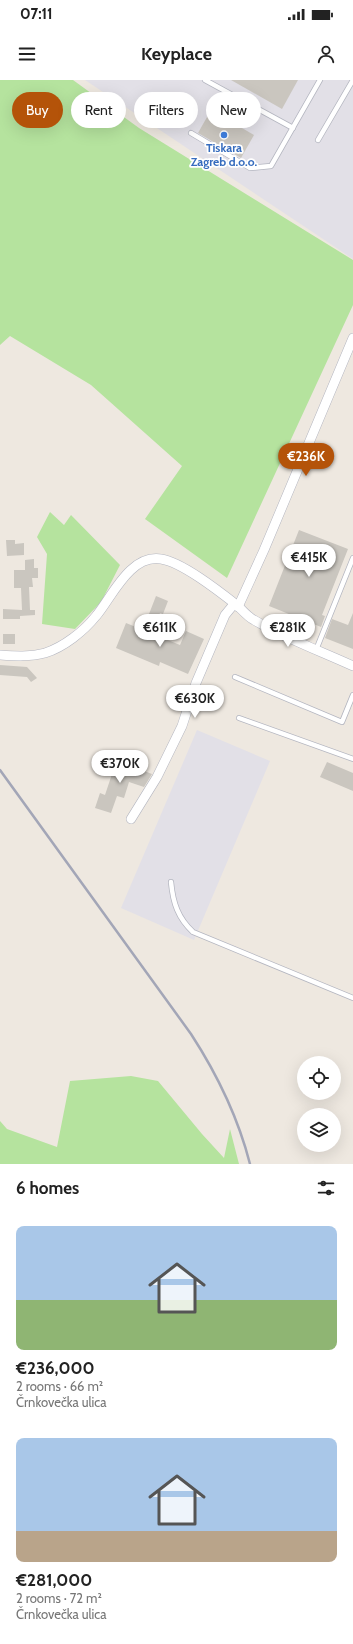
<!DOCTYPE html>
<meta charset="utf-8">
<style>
body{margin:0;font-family:Cabin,sans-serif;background:#f2f2f2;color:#222;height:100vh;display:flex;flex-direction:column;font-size:15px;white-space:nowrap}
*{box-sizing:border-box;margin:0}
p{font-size:13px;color:#767676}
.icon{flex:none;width:22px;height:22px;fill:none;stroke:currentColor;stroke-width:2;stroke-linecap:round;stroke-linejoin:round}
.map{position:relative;height:1084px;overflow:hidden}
.side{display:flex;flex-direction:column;background:#fff;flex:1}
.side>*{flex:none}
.top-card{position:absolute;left:12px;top:12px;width:329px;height:36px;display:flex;gap:8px}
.controls{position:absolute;left:297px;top:976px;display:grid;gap:8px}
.controls a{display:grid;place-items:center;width:44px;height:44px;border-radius:50%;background:#fff;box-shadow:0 4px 16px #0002;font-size:20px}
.price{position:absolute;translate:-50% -34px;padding:0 9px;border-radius:14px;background:#fff;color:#222;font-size:13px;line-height:26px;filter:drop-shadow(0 1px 2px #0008)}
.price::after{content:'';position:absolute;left:50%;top:24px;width:12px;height:9px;margin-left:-6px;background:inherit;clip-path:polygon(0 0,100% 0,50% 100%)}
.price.active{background:#b45309;color:#fff}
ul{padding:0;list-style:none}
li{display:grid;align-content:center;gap:8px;height:212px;padding:0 16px}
li span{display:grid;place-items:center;height:124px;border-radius:8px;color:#555}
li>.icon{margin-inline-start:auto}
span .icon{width:72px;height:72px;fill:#fffc;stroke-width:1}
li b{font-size:17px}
h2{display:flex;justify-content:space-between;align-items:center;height:48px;padding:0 16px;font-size:17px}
.pill{padding:0 14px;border-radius:18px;background:#fff;box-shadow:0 4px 16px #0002;font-size:14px;line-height:36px}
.pill.active{background:#b45309;color:#fff}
.status{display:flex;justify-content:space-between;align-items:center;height:28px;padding:0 20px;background:#fff;direction:ltr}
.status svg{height:11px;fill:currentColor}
header{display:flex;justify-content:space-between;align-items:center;height:52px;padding:0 16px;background:#fff;font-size:18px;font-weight:700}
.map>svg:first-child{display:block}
</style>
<div class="status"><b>07:11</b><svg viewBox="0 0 49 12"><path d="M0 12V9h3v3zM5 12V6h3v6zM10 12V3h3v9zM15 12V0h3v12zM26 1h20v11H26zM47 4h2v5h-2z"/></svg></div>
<header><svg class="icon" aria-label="menu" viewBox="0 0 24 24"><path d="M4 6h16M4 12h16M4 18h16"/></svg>Keyplace<svg class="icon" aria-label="person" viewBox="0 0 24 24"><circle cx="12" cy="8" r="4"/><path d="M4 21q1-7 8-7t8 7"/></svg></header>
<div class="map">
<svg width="353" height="1084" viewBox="0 0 353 1084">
<rect width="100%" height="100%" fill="#eee8e0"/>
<g fill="#e2e0e7">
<path d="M85,0H353V179Z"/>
<path d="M197,650L270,681L194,860L121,828Z"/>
</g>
<g fill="#b5e39e">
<path d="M0,0H73L139,48L353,180V225L227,498L145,439L182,386L91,305L10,256L0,265Z"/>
<path d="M50,432L64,445L71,435L120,485L101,522L75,549L42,544L47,474L37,457Z"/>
<path d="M131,996L158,1001L202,1054L224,1078L230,1049L239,1084H0V1041L7,1049L57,1067L70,1001Z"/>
</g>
<g fill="#cac6bf">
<path d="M231,0H298L282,29Z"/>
<path d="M211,30L254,55L241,78L198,53Z"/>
<path d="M299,450L348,469L322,535L325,536L321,547L269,526Z"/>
<path d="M6,460H15V464L24,463V475L7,476Z"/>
<path d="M34,479V488H38V498H32L33,507H29L30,530H35V535L20,536V539H3V529L22,530L21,508H14V490H25V480Z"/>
<path d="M156,516L168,521L163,534L160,533L158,538L149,534Z"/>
<path d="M353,533V569L325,558L332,539L348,545Z"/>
<path d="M126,543L180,565L186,551L204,559L188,594L160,582L159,586L116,568Z"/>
<rect x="3" y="554" width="12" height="10"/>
<path d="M0,585L27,587L37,598L31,602L27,597L0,595Z"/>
<path d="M108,679L123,685V683L152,694L144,707L129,702L124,718L117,716L111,733L95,728L100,713L105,715L113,691L104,687Z"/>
<path d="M327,682L353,693V711L320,697Z"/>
</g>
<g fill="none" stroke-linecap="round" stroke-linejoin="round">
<g stroke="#b4b6c0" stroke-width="6">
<g id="lane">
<path d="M205,0L293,48"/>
<path d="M191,53L250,88L271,86L320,0"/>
<path d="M318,60L353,0"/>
<path d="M316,570L353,478"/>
<path d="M235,597L342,642L353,615"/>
<path d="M239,638L353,679"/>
<path d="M171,802C173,823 178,838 193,852L353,918"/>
</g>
</g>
<g stroke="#b4b6c0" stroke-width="10">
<g id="street">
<path d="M238,527L264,470L353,258"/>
<path d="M0,575C15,576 30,577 45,573C64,567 84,551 96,536C112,517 130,474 161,479C182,482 220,512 238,526C243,531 248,537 254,540C285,558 320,571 353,586"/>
<path d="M131,739L157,697L182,646L196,603L225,535L234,524"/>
</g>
</g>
<use href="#lane" stroke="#fff" stroke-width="4.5"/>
<use href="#street" stroke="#fff" stroke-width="9"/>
<path stroke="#a3a6b7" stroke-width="2.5" d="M0,690L191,954C217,994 238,1037 250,1084"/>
</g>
<circle fill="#3f7fe0" stroke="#fff" stroke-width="1.5" cx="224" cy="55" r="4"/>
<g text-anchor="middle" stroke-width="3.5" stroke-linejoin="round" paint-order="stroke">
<g font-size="12" font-weight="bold" fill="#366cbe" stroke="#fff">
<text x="224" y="72">Tiskara<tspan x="224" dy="14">Zagreb d.o.o.</tspan></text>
</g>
</g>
</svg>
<div class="controls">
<a><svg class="icon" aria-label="locate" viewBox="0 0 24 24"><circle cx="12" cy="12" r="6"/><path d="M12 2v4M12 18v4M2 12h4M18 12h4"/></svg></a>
<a><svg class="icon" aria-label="layers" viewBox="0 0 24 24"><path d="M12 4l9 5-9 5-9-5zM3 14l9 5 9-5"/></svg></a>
</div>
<b class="price active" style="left:306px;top:397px">€236K</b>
<b class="price" style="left:309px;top:498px">€415K</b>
<b class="price" style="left:160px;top:568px">€611K</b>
<b class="price" style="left:288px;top:568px">€281K</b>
<b class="price" style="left:195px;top:639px">€630K</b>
<b class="price" style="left:120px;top:704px">€370K</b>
<div class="top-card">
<a class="pill active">Buy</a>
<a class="pill">Rent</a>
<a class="pill">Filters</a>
<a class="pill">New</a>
</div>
</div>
<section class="side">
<h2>6 homes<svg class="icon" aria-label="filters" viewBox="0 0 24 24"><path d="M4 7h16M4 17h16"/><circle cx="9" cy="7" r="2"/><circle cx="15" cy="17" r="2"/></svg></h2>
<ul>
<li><span style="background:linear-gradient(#a9c7e8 60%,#8fb573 0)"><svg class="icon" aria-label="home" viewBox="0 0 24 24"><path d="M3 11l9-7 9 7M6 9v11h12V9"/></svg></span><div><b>€236,000</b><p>2 rooms · 66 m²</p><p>Črnkovečka ulica</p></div></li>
<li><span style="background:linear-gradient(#a9c7e8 75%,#b9a48a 0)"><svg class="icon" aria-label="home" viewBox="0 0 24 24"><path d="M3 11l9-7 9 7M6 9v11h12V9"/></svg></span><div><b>€281,000</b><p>2 rooms · 72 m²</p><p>Črnkovečka ulica</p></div></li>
</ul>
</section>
